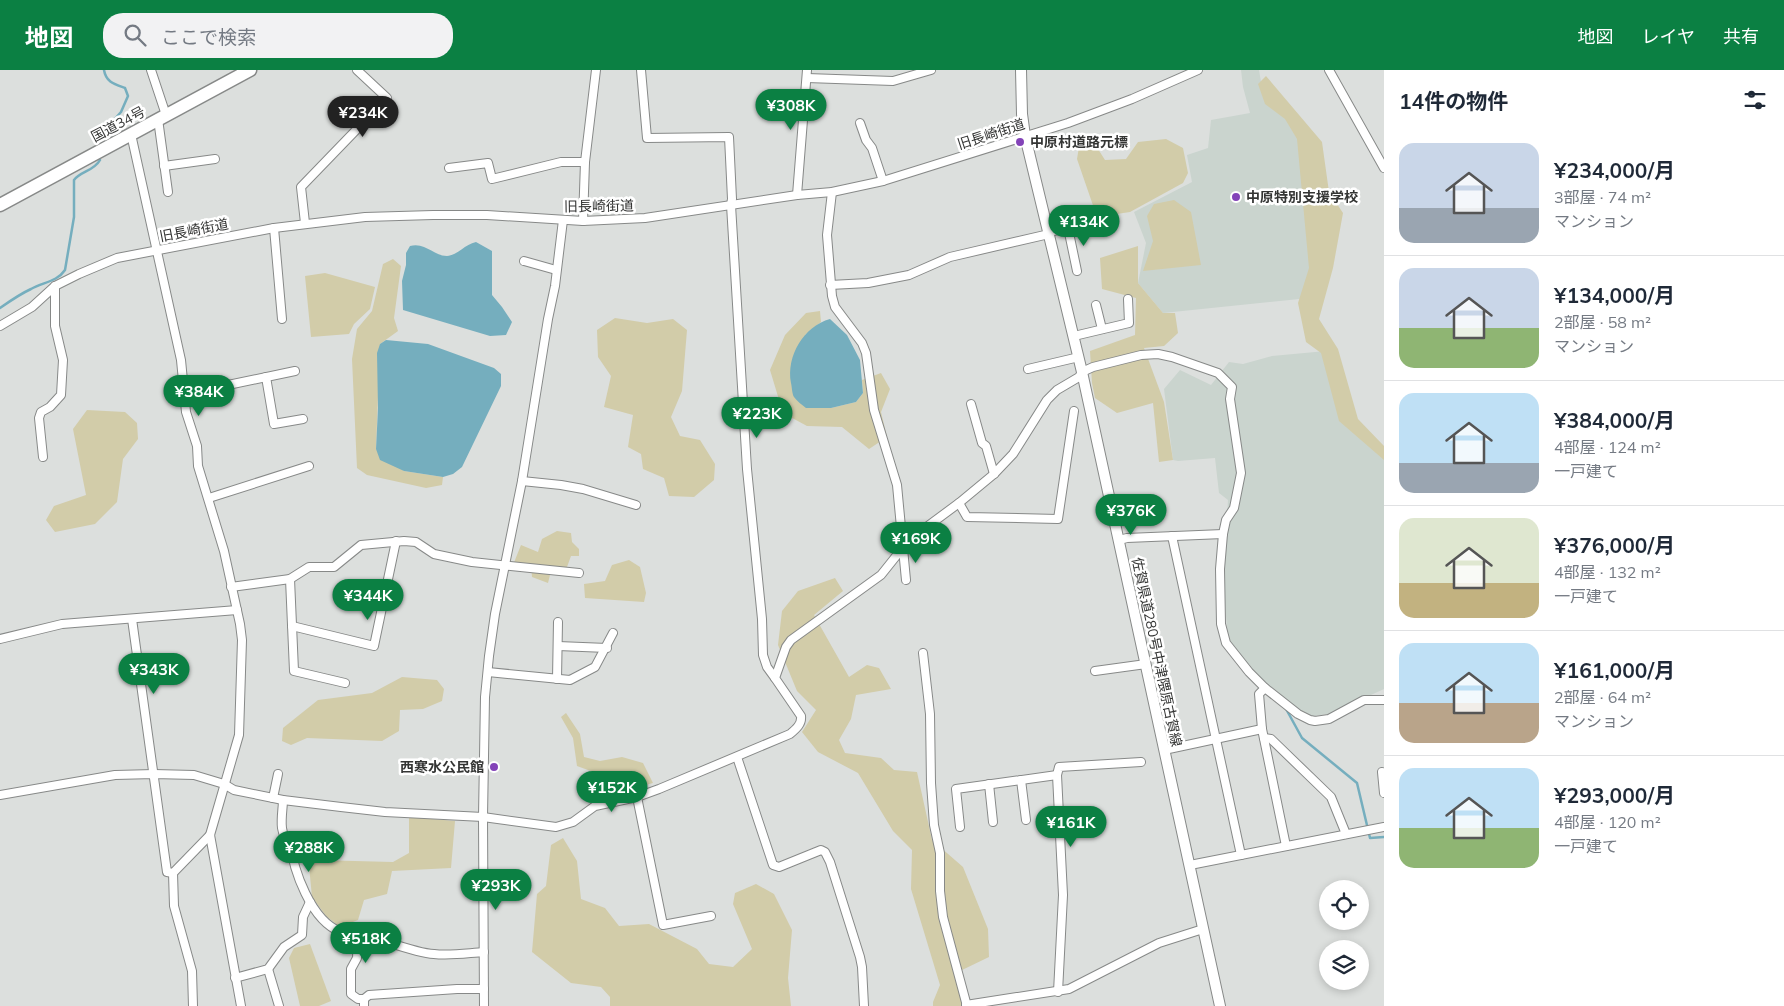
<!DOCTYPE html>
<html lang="ja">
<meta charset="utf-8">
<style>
body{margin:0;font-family:Mulish,"Noto Sans JP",sans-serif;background:#f2f2f3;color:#1f2937;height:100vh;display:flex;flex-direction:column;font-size:19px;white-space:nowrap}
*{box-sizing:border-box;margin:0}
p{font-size:16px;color:#747a83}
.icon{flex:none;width:28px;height:28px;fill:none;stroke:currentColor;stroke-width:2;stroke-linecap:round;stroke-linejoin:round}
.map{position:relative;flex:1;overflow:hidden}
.side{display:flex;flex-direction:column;background:#fff;width:400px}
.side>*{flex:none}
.controls{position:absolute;left:1319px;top:810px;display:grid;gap:10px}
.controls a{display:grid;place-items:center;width:50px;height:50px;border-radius:50%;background:#fff;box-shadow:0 2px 8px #0003;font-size:25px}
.price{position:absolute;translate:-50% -42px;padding:0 11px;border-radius:18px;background:#0b8043;color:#fff;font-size:16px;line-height:32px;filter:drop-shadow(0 1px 2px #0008)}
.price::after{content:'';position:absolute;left:50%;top:30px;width:15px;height:11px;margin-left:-8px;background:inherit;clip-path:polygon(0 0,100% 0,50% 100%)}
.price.selected{background:#222;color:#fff}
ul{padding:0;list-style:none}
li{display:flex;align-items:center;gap:15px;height:125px;padding:0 15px}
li+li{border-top:1px solid #e0e1e3}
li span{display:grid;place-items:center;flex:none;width:140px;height:100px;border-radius:15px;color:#555}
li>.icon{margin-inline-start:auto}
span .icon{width:60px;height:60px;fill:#fffc;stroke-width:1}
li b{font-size:21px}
h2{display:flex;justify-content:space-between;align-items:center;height:60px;padding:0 15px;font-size:21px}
header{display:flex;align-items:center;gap:30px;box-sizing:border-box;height:70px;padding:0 25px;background:#0b8043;color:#fff}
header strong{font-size:24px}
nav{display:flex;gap:28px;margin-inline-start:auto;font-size:18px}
.search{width:350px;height:45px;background:#f2f2f3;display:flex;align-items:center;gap:12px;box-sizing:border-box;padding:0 18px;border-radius:20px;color:#747a83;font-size:19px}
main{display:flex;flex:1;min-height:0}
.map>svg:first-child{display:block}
</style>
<header>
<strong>地図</strong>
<div class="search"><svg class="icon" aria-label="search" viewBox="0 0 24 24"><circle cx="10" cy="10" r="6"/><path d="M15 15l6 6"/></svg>ここで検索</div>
<nav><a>地図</a><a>レイヤ</a><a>共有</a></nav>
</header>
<main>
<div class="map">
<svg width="1384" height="936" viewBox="0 0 1384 936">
<rect width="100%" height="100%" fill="#dcdfdd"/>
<g fill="#cad4ce">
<path d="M1241,0H1259L1262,18L1302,67L1316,195L1309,228L1163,243L1138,213L1146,173L1134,142L1192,112L1187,85L1208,78L1211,50L1250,43L1243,17Z"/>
<path d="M1326,281L1346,349L1384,384V619L1329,644L1313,646L1296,638L1251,599L1228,568L1223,513L1228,430L1219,423L1215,388L1178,391L1173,390L1164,319L1180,300L1211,315L1229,292L1243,294L1272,286Z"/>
</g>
<g fill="#d2cca9">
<path d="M1266,6L1322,72L1329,122L1343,143L1333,198L1319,249L1338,279L1358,349L1384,376V390L1339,351L1321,283L1306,272L1298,233L1309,198L1297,69L1285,49L1265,34L1258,14Z"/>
<path d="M1091,68L1105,90L1126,89L1138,72L1166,69L1183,78L1188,103L1183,113L1130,142L1097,147L1077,89L1080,71Z"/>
<path d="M1174,130L1191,142L1201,195L1143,201L1153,171L1147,146L1154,134Z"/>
<path d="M1138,176V213L1163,243H1175L1178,263L1164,276L1144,278L1164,332L1173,390L1159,392L1153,333L1117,343L1095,328L1092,313L1090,281L1135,265L1136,228L1102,219L1100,188Z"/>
<path d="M393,189L401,196L394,248L398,261L380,274L376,379L404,401L443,407L442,415L426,418L367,405L357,398L352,289L357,259L372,241L383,194Z"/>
<path d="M325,203L375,217L370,239L354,254L349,264L311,267L305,206Z"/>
<path d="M820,241L821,252L805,265L831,338L856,332L863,323L862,310L881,303L890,319L881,342L887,367L869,379L842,357L807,356L783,343L770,300L785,265L806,243Z"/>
<path d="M615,248L647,253L673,249L687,260L682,321L671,347L680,366L700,370L715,394L714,410L694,427L669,426L664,408L643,399L641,384L628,377L633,345L604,337L611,306L598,287L597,260Z"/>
<path d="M87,340L125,342L137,353L138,369L123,389L117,432L95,454L55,462L46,450L54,436L86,425L73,359Z"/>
<path d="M557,461L571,463L572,472L579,479V486H571L567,497H552L548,513L532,507L531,495H513L521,475L538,482L542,469Z"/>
<path d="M629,490L640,497L646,523L644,532L585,528L584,514L605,511L612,495Z"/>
<path d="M835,508L843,521L814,545L849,607L867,595L879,598L891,619L856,625L851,649L839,670L845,683L881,688L894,700L917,702L932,770L963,797L988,859L989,887L960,901L970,936H933V932L940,915L911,819L912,780L893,761L858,703L818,682L802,662L816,640L797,621L778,575L782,541L798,521Z"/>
<path d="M402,607L437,610L444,619L442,631L423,639L400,640L399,661L382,671L307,668L291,675L282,671L283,658L318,630L372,623Z"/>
<path d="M566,643L580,664L584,687L600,691L622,687L643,693L653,713L627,720L610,708L577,696L573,668L561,647Z"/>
<path d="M409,747L455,751L451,798L392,801L387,824L364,830L358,850L340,857L326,846L312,827L309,796L316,790L393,792L409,783Z"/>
<path d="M563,768L577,791L581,829L605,838L619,856L649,854L697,879L709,894L733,897L752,879L733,834L735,823L756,814L774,824L792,860L788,908L791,936H610V927L601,917L571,913L532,882L537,824L546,816L551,775Z"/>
<path d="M310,874L331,931L319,936H300L289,888L294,878Z"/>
</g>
<g fill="#75aebe">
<path d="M476,172L492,181V225L502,237L512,252L506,265L490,266L403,240L402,211L406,195V183L410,176C426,172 433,186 447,186C458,185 465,174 476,172Z"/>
<path d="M830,249L847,265L860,290L863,323L856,332L831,338H806C802,335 797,331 794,327C792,324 792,317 791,313C786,286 804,256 830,249Z"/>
<path d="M386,270L428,274L494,298L501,304V316L462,397L453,404L443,407L404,401L380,390L376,379L378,338L377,283L380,274Z"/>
</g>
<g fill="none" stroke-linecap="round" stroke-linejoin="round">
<g stroke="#75aebe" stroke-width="2.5">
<path d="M104,0C106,12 114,14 125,18L128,26L121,42L113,51L110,65"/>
<path d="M0,238C10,231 20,224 31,219C43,212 57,212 65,200L74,147V110C81,101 94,101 100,90"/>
<path d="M1285,637L1302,668L1357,713L1370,768L1384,767"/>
</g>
<g stroke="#878988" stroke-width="10">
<g id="minor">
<path d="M151,0L166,45"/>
<path d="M641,0L647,68L729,67L732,129L731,135L747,399L762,549L763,585L767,597L775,608"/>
<path d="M1329,0L1384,98"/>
<path d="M807,8L893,11L931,0"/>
<path d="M158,49L168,122"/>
<path d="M860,53L866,70L872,78L883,111"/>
<path d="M131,64L181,290L186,342L197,376L198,396L224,481L240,554L242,570L239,665L210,765L241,936"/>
<path d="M164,96L215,89"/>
<path d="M449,98L488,93L492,109L561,92H585"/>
<path d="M832,122L827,165L832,226L835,237L862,273L866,283L874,340L897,415L906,510"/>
<path d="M797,125L807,0"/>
<path d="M583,151L585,92L596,0"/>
<path d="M305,153L301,117L387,28L357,0"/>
<path d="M274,158L282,249"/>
<path d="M1068,158L1077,201"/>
<path d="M524,191L556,200"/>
<path d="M830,215L868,213L909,205L950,187L1049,164L1053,161L1108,151"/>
<path d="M1096,235L1102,259"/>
<path d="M0,256L32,237L55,216L79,204L117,188L274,158L365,147L433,145H487L583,151L645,148L797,125L832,122L883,111L1068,53L1132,29L1198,0"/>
<path d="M1074,266L1129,253L1128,229"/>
<path d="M1028,299L1079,287"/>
<path d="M266,307L274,354L303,349"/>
<path d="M185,324L295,301"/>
<path d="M971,334L982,373L986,376L994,404"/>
<path d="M43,387L39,348L41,342L50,337L61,325L63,290L55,256V216"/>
<path d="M522,411L561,415L583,419L636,435"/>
<path d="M209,428L309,396"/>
<path d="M959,433L967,447L1058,449L1074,341"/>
<path d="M1172,466L1241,785"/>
<path d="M1119,470L1127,468L1223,464"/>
<path d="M290,509L294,601L345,613"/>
<path d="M231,517L290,509L309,497H334L361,475L404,471L416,472L434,484L472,492L579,503"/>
<path d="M132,549L167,802L173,803L210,765"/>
<path d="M292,556L374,576L396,471"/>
<path d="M0,569L62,554L237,540"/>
<path d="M558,576L607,578"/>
<path d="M923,583L930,644L931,713L934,755L940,783V821L943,847L967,936"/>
<path d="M1095,601L1146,594"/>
<path d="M488,602L570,610L595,597L613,563"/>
<path d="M557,609L558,552"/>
<path d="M1265,618L1259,624L1262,659L1286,776"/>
<path d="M1264,668L1271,669L1331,727L1346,764"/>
<path d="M1164,680L1262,659"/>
<path d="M737,687L773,795L779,797L821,780L825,782L830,792L860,887L862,897L864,936"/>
<path d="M1382,702L1384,723"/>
<path d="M1021,710L1026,750"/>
<path d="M989,714L993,752"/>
<path d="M0,725L115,705L154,704L194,705L224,714L234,720L283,730L341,737L385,742L483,747L556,757L573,752L595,736L637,727L659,719L790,664C796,659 802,654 801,646L775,608L786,577L791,570L881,505L909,470L959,433L994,404L1013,384L1047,330L1057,320L1079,307L1082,302L1093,297L1141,285L1158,284L1172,287L1218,303L1232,317L1230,329L1241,403L1234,438L1226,450L1223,464L1220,499L1221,554L1226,573L1249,602L1265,618L1298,644L1310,650L1315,651L1329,649L1364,630H1384"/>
<path d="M637,727L663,855L711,846"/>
<path d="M273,728L278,704"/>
<path d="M283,730C283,742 277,765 290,771C293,800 311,851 341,862C353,866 366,866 378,869C394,874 418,883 434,884C450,886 468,883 484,882"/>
<path d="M960,757L956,719L1057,705"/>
<path d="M1190,795L1384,757"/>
<path d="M173,803L174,836L192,901L193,936"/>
<path d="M358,867L357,888L351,899V924L358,929H364"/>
<path d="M268,899L279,936"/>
<path d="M235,908L268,899L284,877L302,865L303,847L310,832"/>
<path d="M1058,922L1063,825L1057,705L1059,697L1141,692"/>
<path d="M966,935L1069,919L1159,873L1203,859"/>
<path d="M364,936V929L369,925L457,919H484"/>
<path d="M484,936L483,747L485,627L489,586L495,544L522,411L548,249L555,216L563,150"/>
</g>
</g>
<g stroke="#878988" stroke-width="12">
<path id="secondary" d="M1021,0L1022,44L1025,66L1082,302L1220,936"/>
</g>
<g stroke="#878988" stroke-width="15">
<path id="trunk" d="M0,135L250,0"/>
</g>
<use href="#minor" stroke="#fff" stroke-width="8"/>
<use href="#secondary" stroke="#fff" stroke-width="10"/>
<use href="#trunk" stroke="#fff" stroke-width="12"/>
</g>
<g fill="#8343b8" stroke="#fff" stroke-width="2">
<circle cx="1020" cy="72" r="5"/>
<circle cx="1236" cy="127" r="5"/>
<circle cx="494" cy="697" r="5"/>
</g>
<g text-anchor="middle" stroke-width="5" stroke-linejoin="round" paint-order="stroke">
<g font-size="14" fill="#343534" stroke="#fff">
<text transform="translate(118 54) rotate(-28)" y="5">国道34号</text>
<text transform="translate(991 64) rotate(-18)" y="5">旧長崎街道</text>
<text transform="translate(599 136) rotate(-1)" y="5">旧長崎街道</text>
<text transform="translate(194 160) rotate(-11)" y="5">旧長崎街道</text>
<text transform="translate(1157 582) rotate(78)" y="5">佐賀県道280号中津隈原古賀線</text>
</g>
<g font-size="14" font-weight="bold" fill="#343534" stroke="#fff" text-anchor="start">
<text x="1030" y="77">中原村道路元標</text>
<text x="1246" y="132">中原特別支援学校</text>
<text x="484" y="702" text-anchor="end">西寒水公民館</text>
</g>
</g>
</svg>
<div class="controls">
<a><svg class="icon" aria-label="locate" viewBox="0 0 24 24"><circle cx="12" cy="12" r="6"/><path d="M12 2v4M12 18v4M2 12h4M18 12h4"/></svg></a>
<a><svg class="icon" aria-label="layers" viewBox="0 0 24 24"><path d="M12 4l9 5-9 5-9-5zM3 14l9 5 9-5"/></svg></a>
</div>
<b class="price" style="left:791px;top:61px">¥308K</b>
<b class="price selected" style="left:363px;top:68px">¥234K</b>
<b class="price" style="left:1084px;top:177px">¥134K</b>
<b class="price" style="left:199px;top:347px">¥384K</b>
<b class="price" style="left:757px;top:369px">¥223K</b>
<b class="price" style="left:1131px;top:466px">¥376K</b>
<b class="price" style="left:916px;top:494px">¥169K</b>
<b class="price" style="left:368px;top:551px">¥344K</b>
<b class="price" style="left:154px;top:625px">¥343K</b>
<b class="price" style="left:612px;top:743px">¥152K</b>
<b class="price" style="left:1071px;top:778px">¥161K</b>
<b class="price" style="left:309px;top:803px">¥288K</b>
<b class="price" style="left:496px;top:841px">¥293K</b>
<b class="price" style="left:366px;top:894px">¥518K</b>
</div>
<section class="side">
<h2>14件の物件<svg class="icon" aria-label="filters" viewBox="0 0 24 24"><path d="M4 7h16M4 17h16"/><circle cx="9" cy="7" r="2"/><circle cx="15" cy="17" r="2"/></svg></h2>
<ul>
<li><span style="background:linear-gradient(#c9d6e8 65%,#9aa5b1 0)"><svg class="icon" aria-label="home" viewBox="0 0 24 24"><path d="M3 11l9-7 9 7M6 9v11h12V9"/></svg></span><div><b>¥234,000/月</b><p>3部屋 · 74 m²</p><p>マンション</p></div></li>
<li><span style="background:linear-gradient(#c9d6e8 60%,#8fb573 0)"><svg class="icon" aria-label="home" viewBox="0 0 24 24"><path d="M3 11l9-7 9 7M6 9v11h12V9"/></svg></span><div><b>¥134,000/月</b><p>2部屋 · 58 m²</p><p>マンション</p></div></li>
<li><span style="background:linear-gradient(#bfe0f5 70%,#9aa5b1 0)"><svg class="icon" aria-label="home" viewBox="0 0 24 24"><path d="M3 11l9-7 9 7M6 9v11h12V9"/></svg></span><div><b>¥384,000/月</b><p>4部屋 · 124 m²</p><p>一戸建て</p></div></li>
<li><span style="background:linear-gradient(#dfe7d0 65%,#c2b280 0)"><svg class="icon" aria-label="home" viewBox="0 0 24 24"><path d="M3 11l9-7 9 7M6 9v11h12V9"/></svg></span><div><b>¥376,000/月</b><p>4部屋 · 132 m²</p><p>一戸建て</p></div></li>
<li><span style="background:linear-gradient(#bfe0f5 60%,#b9a48a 0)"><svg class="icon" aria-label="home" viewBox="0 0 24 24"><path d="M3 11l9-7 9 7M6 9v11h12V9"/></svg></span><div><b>¥161,000/月</b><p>2部屋 · 64 m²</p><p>マンション</p></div></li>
<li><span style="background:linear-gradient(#bfe0f5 60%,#8fb573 0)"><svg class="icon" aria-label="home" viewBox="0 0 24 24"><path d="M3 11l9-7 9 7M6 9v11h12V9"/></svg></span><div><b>¥293,000/月</b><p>4部屋 · 120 m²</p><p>一戸建て</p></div></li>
</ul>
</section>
</main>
